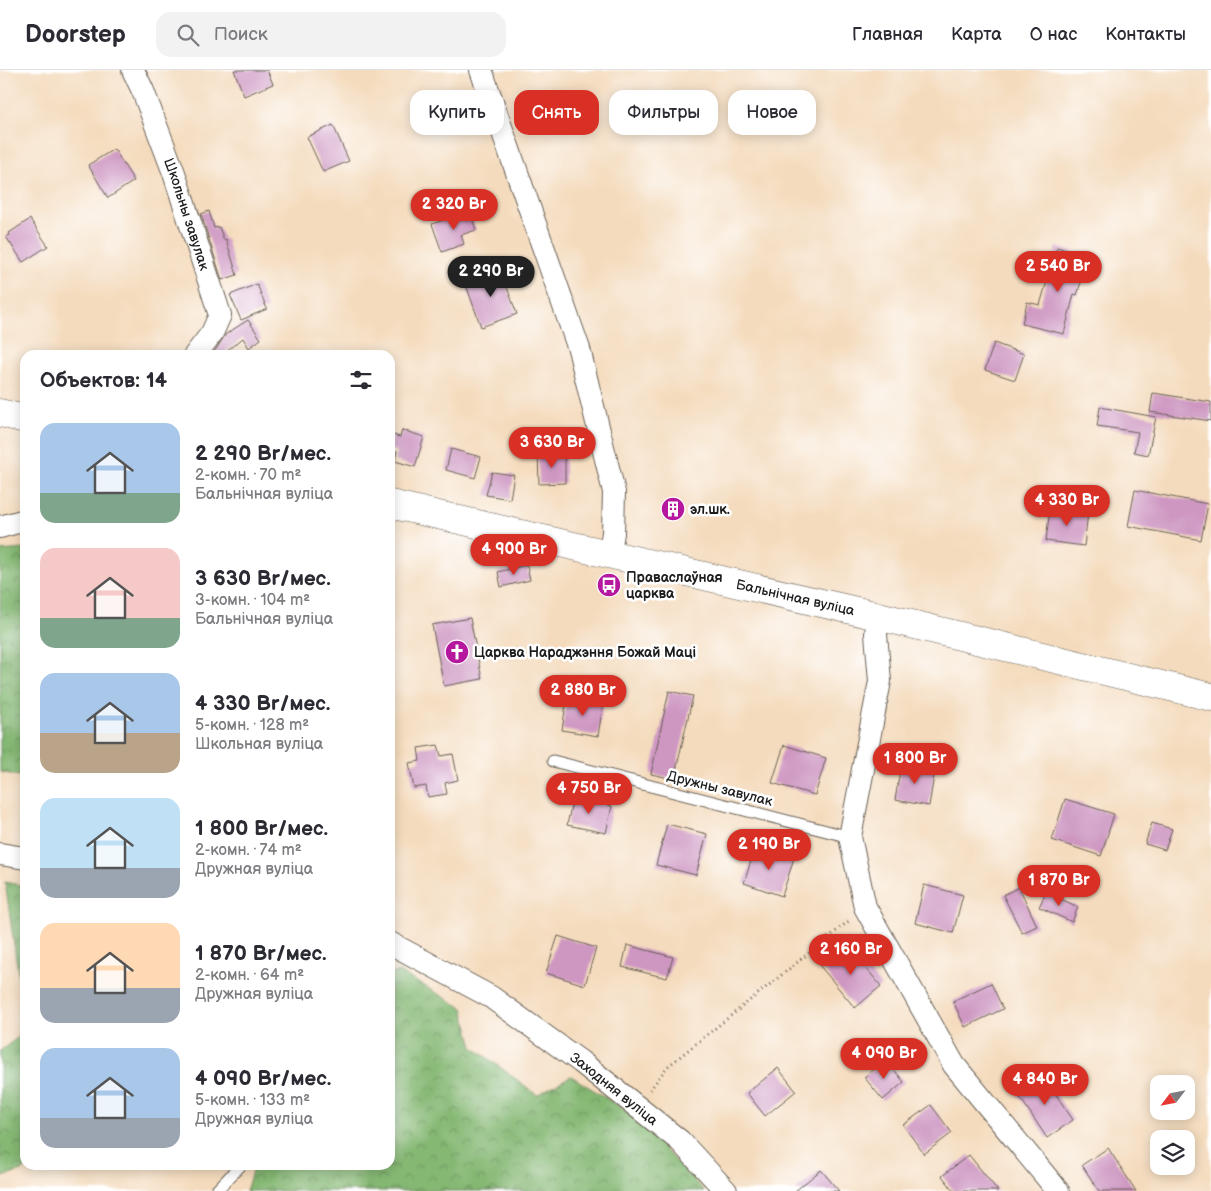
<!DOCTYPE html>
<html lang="ru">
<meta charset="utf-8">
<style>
body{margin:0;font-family:"Balsamiq Sans",sans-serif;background:#f2f2f3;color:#2b2b33;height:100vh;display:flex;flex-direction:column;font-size:19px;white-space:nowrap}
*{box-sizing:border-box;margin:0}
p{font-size:16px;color:#7c7c81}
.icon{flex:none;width:28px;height:28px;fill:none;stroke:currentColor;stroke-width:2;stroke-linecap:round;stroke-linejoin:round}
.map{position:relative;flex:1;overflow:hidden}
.panel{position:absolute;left:20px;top:280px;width:375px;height:820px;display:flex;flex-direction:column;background:#fff;border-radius:15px;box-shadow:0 2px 12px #0003}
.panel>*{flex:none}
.top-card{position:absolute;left:410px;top:20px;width:475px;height:45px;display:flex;gap:10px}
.needle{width:32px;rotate:238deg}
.controls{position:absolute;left:1150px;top:1005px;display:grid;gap:10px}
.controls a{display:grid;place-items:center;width:45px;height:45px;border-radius:10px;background:#fff;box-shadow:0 2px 12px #0003;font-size:25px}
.price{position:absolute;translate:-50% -42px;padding:0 11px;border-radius:18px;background:#d93025;color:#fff;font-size:16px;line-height:32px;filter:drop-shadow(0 1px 2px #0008)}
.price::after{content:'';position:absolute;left:50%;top:30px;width:15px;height:11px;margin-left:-8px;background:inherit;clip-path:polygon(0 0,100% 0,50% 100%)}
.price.on{background:#222;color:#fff}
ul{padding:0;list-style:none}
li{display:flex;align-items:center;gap:15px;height:125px;padding:0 20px}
li span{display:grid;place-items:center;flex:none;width:140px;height:100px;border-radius:15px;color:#555}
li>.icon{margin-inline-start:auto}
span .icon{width:60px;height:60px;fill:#fffc;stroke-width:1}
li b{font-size:21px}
h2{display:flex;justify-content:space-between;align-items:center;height:60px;padding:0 20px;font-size:21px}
.pill{padding:0 18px;border-radius:15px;background:#fff;box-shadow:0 2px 12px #0003;font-size:18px;line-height:45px}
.pill.on{background:#d93025;color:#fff}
header{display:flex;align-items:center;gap:30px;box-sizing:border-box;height:70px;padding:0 25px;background:#fff;border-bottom:1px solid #e1e1e2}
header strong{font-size:24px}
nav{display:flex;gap:28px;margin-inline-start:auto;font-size:18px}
.search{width:350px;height:45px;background:#f2f2f3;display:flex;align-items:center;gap:12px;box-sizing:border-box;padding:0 18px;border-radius:15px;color:#7c7c81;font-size:19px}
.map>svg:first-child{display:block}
</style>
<header>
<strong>Doorstep</strong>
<div class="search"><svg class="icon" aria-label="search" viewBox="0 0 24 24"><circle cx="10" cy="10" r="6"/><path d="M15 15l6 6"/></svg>Поиск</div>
<nav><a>Главная</a><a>Карта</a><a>О нас</a><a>Контакты</a></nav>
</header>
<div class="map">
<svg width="1211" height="1121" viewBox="0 0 1211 1121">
<defs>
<pattern id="forest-crowns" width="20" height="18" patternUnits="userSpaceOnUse" patternTransform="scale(1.25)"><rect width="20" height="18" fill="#85b873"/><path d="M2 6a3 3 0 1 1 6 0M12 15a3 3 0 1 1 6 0" fill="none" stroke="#6c955e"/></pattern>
</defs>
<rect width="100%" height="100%" fill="#fff"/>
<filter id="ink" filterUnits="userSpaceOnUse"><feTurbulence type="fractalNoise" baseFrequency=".02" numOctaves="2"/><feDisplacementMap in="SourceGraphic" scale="10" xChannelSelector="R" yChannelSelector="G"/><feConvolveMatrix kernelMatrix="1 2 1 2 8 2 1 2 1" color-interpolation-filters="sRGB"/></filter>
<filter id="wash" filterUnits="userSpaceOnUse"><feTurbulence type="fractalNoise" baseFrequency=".0096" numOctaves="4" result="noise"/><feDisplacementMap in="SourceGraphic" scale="20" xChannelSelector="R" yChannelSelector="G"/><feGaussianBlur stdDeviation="1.12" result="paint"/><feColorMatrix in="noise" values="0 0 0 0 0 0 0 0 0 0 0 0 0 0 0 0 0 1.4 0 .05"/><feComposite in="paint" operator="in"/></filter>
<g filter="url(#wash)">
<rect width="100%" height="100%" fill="#f4dbbd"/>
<g fill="url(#forest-crowns)" stroke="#506a48">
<path d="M25,479V707L0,702V481Z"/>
<path d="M5,812L25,816V950Z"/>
<path d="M399,902L463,938L473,977L537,1025L571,1006L630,1043L704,1121H246L254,1095H390V904Z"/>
<path d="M25,962V1095H31L21,1101L0,1108V981Z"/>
</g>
<g id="blocks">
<g fill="#ce97c2">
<path d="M234,0H267L273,14L244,26Z"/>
<path d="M333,55L349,91L323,102L307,67Z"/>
<path d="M114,79L134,111L108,128L88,95Z"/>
<path d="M209,141L214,158L219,157L224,170L226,169L237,205L222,210L201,144Z"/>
<path d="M470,141L476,160L461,165L464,174L442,182L432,154Z"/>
<path d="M30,149L48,176L23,192L6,167L10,165L9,163Z"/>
<path d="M1057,177L1089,187L1077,225L1074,224L1064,264L1022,254L1027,232L1040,235Z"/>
<path d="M500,199L517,244L481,257L465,212Z"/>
<path d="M257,214L267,239L241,250L230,225Z"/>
<path d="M248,250L261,269L249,278L243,268L221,285H216L214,282L226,264Z"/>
<path d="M994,273L1024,284L1015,310L985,300Z"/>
<path d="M1153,323L1211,332V351L1150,342Z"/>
<path d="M1100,337L1156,347L1148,385L1134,382L1138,362L1097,356Z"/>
<path d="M402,360L424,367L415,397L395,391L397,381L390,380L393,365L400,367Z"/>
<path d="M451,379L481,387L475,408L446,400Z"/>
<path d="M538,385H565V413L539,414Z"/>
<path d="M492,402L514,405L510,429L486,425Z"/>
<path d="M1135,420L1208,434L1201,470L1128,456Z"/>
<path d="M1050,438L1088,443L1084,476L1046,471Z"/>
<path d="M527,495L530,510L501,517L498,502Z"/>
<path d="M470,548L482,609L444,616L432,555Z"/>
<path d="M669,621L693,626L674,709L651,704Z"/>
<path d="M567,628L603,634L598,666L562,660Z"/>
<path d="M438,675L441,686L453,684L458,710L445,713L447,724L428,727L426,716L414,718L409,693L420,691L418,678Z"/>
<path d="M784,675L826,688L815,725L772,713Z"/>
<path d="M901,694L935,700L929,736L895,730Z"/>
<path d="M573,727L612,736L606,763L567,755Z"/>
<path d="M1065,729L1114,744L1101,786L1052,770Z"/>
<path d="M1152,753L1172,759L1165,780L1145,774Z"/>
<path d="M667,754L707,764L696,805L656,795Z"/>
<path d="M756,775L794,788L782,826L744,813Z"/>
<path d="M924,815L963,825L953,863L915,853Z"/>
<path d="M1019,817L1037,856L1022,863L1003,825Z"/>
<path d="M1046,822L1078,837L1072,852L1039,837Z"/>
<path d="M558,866L596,878L585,915L546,903Z"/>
<path d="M846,874L881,916L855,938L820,896Z"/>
<path d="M627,875L673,887L667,908L622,897Z"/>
<path d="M991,913L1003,939L965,957L953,931Z"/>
<path d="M886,990L904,1012L883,1030L864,1007Z"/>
<path d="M778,998L796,1021L765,1046L747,1023Z"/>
<path d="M1043,1005L1073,1050L1047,1068L1017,1023Z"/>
<path d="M931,1035L952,1063L924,1084L903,1055Z"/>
<path d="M1108,1078L1136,1121H1099L1082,1095Z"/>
<path d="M969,1085L998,1121H954L942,1106Z"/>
<path d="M821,1100L839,1121H795Z"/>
</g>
</g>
</g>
<g filter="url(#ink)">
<use href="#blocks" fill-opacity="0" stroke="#685f54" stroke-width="1"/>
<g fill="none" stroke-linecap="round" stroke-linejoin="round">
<g stroke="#685f54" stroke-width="13">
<g id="lane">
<path d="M553,691L850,767"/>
<path d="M216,1121L241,1095"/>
</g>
</g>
<g stroke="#685f54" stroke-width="24">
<g id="street">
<path id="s1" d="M133,0L143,21L174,103L220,245L212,263L195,285"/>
<path d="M481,0L579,279L614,422L613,463L609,486"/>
<path d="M0,457L25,450"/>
<path d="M878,546L876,564L880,611L850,767L865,837L954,995L1058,1121"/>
<path d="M0,784L25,788"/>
<path id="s2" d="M390,873L491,927L581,992L680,1071L726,1121"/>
</g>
</g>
<g stroke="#685f54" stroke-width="29">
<g id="secondary">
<path d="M0,343L25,349"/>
<path id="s3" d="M390,434L878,546L1211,627"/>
</g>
</g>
<path stroke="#685f54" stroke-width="3" stroke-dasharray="1 4" stroke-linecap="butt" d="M650,1020L667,997L850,850"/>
<use href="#lane" stroke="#fff" stroke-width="11"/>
<use href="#street" stroke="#fff" stroke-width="22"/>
<use href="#secondary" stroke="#fff" stroke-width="28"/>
</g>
</g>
<defs>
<g id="building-disc" transform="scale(1.25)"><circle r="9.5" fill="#b5179e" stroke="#fff"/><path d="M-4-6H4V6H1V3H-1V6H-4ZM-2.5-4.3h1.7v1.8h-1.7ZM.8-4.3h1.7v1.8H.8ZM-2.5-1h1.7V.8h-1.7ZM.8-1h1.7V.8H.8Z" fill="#fff"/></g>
<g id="bus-disc" transform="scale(1.25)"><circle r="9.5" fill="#b5179e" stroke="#fff"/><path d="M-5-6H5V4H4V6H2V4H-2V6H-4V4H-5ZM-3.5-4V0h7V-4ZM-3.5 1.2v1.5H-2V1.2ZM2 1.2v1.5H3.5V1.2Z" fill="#fff"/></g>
<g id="church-disc" transform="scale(1.25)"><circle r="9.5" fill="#b5179e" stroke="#fff"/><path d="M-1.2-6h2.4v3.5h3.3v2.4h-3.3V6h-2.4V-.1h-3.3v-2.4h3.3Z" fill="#fff"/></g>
</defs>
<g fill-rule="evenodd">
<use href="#building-disc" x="673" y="439"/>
<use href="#bus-disc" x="609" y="515"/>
<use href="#church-disc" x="457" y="582"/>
</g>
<g text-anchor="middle" stroke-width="5" stroke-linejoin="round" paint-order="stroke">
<g font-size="14" fill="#1c1c1c" stroke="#fff">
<text dy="5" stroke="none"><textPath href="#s1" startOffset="154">Школьны завулак</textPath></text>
<text dy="5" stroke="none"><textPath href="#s3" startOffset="416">Бальнічная вуліца</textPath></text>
<text transform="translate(720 718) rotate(14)" y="5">Дружны завулак</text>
<text dy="5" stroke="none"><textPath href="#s2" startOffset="268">Заходняя вуліца</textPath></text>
</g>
<g font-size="14" font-weight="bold" fill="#1c1c1c" stroke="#fff" text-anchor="start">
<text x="690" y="444">эл.шк.</text>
<text x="626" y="512">Праваслаўная<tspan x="626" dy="16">царква</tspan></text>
<text x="474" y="587">Царква Нараджэння Божай Маці</text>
</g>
</g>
</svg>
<div class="controls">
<a><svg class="needle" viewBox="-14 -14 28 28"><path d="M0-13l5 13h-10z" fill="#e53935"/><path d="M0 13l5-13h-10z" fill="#7c7c81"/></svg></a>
<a><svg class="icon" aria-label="layers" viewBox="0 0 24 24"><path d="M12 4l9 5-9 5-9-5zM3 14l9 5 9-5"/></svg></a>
</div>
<b class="price" style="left:454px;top:161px">2 320 Br</b>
<b class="price" style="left:1058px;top:223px">2 540 Br</b>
<b class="price on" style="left:491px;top:228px">2 290 Br</b>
<b class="price" style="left:552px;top:399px">3 630 Br</b>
<b class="price" style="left:1067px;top:457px">4 330 Br</b>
<b class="price" style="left:514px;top:506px">4 900 Br</b>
<b class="price" style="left:583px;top:647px">2 880 Br</b>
<b class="price" style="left:915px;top:715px">1 800 Br</b>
<b class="price" style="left:589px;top:745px">4 750 Br</b>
<b class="price" style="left:769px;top:801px">2 190 Br</b>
<b class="price" style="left:1059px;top:837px">1 870 Br</b>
<b class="price" style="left:851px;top:906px">2 160 Br</b>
<b class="price" style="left:884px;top:1010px">4 090 Br</b>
<b class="price" style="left:1045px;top:1036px">4 840 Br</b>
<div class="top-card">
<a class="pill">Купить</a>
<a class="pill on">Снять</a>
<a class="pill">Фильтры</a>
<a class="pill">Новое</a>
</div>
<section class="panel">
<h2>Объектов: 14<svg class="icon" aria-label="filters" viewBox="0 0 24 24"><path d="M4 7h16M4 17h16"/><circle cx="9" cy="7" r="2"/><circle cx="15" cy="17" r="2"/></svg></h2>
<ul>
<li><span style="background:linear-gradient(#a9c7e8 70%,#7fa58c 0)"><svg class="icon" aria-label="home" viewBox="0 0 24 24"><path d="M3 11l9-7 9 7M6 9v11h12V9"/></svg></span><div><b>2 290 Br/мес.</b><p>2-комн. · 70 m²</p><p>Бальнічная вуліца</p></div></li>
<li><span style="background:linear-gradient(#f6c9c9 70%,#7fa58c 0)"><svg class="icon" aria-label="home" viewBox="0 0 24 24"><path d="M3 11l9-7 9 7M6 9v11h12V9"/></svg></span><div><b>3 630 Br/мес.</b><p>3-комн. · 104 m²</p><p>Бальнічная вуліца</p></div></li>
<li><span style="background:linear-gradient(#a9c7e8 60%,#b9a48a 0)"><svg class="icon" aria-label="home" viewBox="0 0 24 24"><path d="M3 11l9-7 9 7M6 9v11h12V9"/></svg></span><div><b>4 330 Br/мес.</b><p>5-комн. · 128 m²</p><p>Школьная вуліца</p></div></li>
<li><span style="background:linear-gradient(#bfe0f5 70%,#9aa5b1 0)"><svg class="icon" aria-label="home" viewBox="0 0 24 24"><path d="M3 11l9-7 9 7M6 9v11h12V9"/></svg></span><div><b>1 800 Br/мес.</b><p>2-комн. · 74 m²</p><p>Дружная вуліца</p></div></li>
<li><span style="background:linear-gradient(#ffd9b3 65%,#9aa5b1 0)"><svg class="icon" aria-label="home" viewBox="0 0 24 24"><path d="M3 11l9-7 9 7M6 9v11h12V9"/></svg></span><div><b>1 870 Br/мес.</b><p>2-комн. · 64 m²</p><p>Дружная вуліца</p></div></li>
<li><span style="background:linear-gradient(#a9c7e8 70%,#9aa5b1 0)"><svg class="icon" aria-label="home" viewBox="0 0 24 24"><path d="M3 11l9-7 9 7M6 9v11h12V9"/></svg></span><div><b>4 090 Br/мес.</b><p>5-комн. · 133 m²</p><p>Дружная вуліца</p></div></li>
</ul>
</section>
</div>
